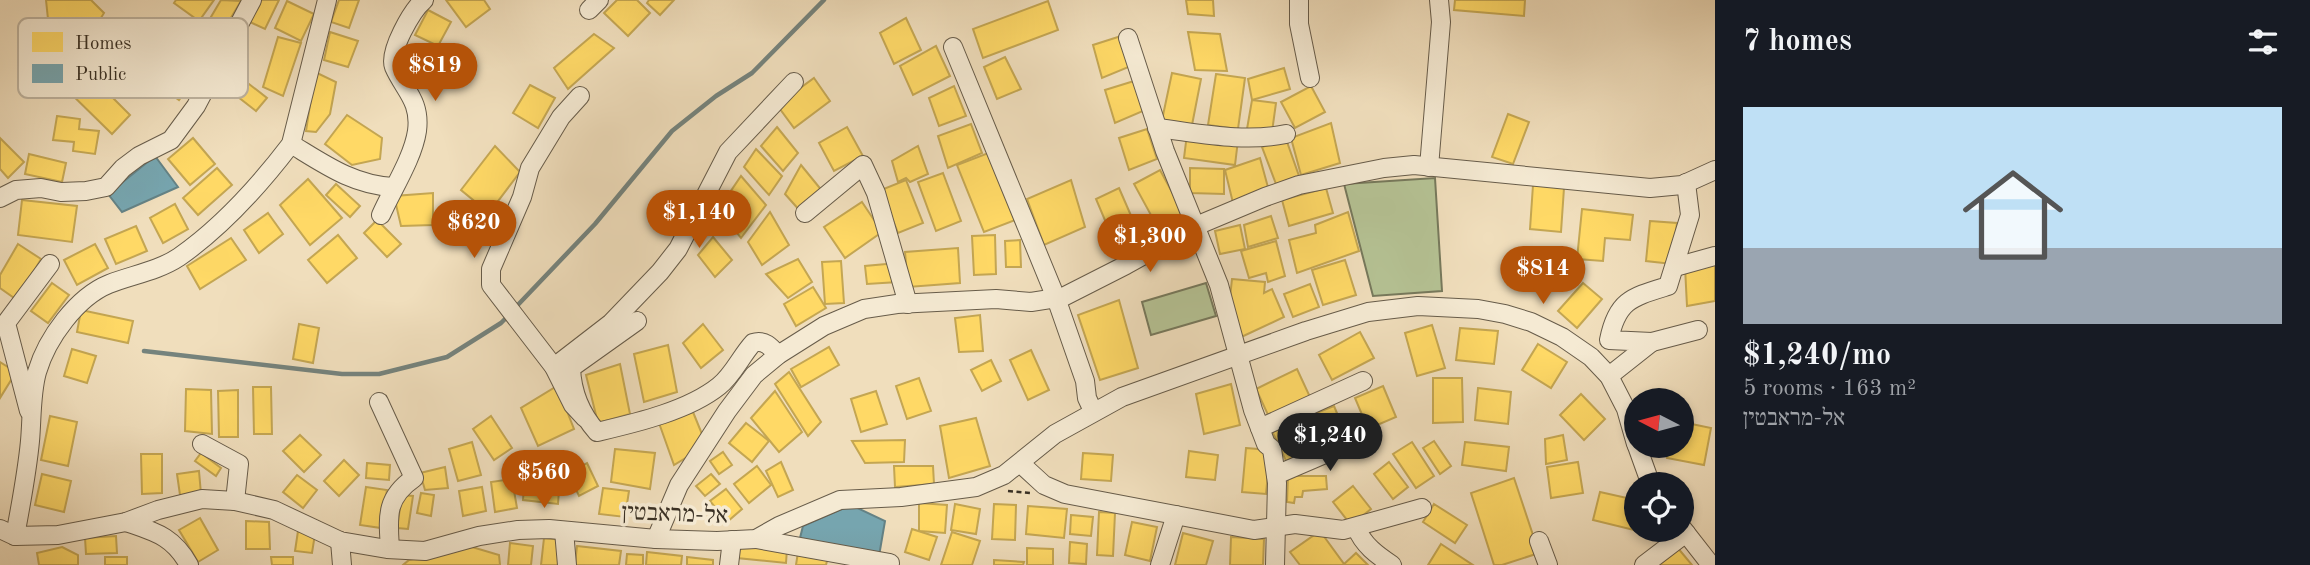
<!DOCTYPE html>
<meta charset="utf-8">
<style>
body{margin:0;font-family:"Old Standard TT","Frank Ruhl Libre",serif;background:#242831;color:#f1f3f6;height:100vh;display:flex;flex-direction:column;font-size:26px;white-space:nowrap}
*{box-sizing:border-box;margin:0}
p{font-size:23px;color:#9ea1a6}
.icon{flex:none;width:38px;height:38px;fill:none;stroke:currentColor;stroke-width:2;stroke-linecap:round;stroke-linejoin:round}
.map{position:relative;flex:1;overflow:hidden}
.details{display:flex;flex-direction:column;background:#171b24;width:595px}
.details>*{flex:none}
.needle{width:46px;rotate:276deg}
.buttons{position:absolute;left:1624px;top:388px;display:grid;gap:14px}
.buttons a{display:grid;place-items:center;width:70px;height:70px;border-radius:50%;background:#171b24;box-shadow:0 4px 10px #0003;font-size:35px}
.price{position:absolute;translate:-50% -60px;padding:0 16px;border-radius:24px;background:#b45309;color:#fff;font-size:23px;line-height:46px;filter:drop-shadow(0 2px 4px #0008)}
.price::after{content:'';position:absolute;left:50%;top:42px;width:21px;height:16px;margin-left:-10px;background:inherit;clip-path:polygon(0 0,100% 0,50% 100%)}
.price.current{background:#222;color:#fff}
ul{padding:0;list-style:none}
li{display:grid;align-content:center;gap:14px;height:371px;padding:0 28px}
li span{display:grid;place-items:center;height:217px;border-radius:0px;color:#555}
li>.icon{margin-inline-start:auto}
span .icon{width:126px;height:126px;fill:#fffc;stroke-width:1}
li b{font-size:30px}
h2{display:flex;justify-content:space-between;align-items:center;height:84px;padding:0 28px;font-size:30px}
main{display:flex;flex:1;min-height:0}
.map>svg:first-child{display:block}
</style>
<main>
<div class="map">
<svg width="1715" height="565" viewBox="0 0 1715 565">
<rect width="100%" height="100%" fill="#f0debc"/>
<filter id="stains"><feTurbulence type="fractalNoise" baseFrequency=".00286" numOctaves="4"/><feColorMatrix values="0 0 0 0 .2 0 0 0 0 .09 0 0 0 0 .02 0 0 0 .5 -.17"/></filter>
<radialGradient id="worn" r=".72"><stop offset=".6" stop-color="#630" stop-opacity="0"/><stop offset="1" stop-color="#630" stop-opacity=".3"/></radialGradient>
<g fill="#b5c294" stroke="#77795c" stroke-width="2">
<path d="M1435,178L1442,291L1373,296L1344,184Z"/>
<path d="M1206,283L1216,316L1151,335L1142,302Z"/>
</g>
<g fill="#ffd966" stroke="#c4a652" stroke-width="2">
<path d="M46,0H91L104,13L96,26L48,19Z"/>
<path d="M176,0H214L199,21L174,3Z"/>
<path d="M221,0L241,1L223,31L208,22Z"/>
<path d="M260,0H279L265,29L250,22Z"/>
<path d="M339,0H359L349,28L331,22Z"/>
<path d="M446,0H484L490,9L466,27Z"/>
<path d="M617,0H637L650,13L628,36L604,13Z"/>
<path d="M649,0H674L660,15L647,3Z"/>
<path d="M1186,0H1213L1214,16L1188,14Z"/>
<path d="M1455,0H1525L1524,16L1454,10Z"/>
<path d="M287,1L314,14L301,41L275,28Z"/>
<path d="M1048,1L1058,30L983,58L973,29Z"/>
<path d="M428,10L451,22L438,46L415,35Z"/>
<path d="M906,18L921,50L894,64L880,33Z"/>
<path d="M330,32L358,41L348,67L324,60Z"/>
<path d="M1188,32L1220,34L1227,71L1195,70Z"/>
<path d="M164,33L205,64L179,100L137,69Z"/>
<path d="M594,34L614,48L568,89L554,68Z"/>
<path d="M1121,36L1131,66L1102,78L1093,45Z"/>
<path d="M278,37L301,43L283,96L263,87Z"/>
<path d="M936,46L950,76L913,95L900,66Z"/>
<path d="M1005,57L1021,89L997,99L984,67Z"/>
<path d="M421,58L445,65L438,88L414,80Z"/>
<path d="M79,64L130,115L112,134L60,83Z"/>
<path d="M1284,68L1290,89L1252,100L1248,79Z"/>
<path d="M315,72L336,82L330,114L316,132L306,131Z"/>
<path d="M235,73L267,98L256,111L224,86Z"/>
<path d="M1172,73L1201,79L1192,125L1162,120Z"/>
<path d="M1216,74L1245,78L1238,129L1208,125Z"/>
<path d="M814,78L830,101L794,128L777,105Z"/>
<path d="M1134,81L1143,111L1115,123L1105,90Z"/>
<path d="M530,85L555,98L538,128L513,113Z"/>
<path d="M954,86L966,116L939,126L929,98Z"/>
<path d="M1311,86L1325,112L1295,128L1281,102Z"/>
<path d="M1252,100L1276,103L1272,132L1247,129Z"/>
<path d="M1508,114L1529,122L1513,164L1492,157Z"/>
<path d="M347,115L382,138L380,159L352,165L325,144Z"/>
<path d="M57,116L80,119L79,129L99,131L95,154L73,151L74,142L53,140Z"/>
<path d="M1331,123L1340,163L1301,175L1291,138Z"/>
<path d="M971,124L982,153L948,168L938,136Z"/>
<path d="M777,127L798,153L783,171L761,146Z"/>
<path d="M847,127L863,156L834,171L819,143Z"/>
<path d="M1147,129L1157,159L1129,170L1119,138Z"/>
<path d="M1187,134L1238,140L1235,165L1184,158Z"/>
<path d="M0,138L24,162L8,178L0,169Z"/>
<path d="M193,138L215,164L190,185L168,159Z"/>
<path d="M1286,139L1299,176L1276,184L1262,147Z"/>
<path d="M495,146L520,172L489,213L461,190Z"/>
<path d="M918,146L928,174L910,182L906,178L898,182L892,161Z"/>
<path d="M756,149L782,176L769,195L744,167Z"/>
<path d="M991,152L1018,219L984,232L957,165Z"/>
<path d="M29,154L66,163L62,182L25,174Z"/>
<path d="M1260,158L1269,191L1233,203L1225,170Z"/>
<path d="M801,165L823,192L801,212L785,194Z"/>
<path d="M217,168L232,185L198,215L183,198Z"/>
<path d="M1190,168L1224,169V194L1190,193Z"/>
<path d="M1160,170L1184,214L1158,228L1134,184Z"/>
<path d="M943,173L961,221L936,231L918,182Z"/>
<path d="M741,176L766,205L741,238L718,210Z"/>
<path d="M308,179L342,218L310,245L280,205Z"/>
<path d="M906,180L923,223L898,233L881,190Z"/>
<path d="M1071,180L1085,227L1044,245L1027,199Z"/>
<path d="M336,184L360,206L350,217L326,195Z"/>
<path d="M1533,185L1564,188L1561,232L1530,229Z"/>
<path d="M1119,188L1139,234L1115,244L1096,199Z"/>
<path d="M1326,188L1333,213L1289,226L1282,200Z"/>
<path d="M433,193V225L401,226L394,196Z"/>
<path d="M22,200L77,206L72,242L18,235Z"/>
<path d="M862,202L882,232L845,258L824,227Z"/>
<path d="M175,204L188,229L163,243L150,218Z"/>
<path d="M1582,209L1633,215L1630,240L1605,238L1603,261L1577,259Z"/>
<path d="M770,212L789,245L762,265L748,242Z"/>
<path d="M1348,212L1359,251L1297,273L1289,240L1316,233L1315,225Z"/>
<path d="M268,213L283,234L259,253L244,230Z"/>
<path d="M1271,216L1278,238L1248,247L1244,225Z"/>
<path d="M377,220L401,244L387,257L364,233Z"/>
<path d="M1650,221L1677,223L1672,264L1646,261Z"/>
<path d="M1240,225L1245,249L1220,254L1215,231Z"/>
<path d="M136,226L147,251L116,264L105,239Z"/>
<path d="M338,235L357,258L327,283L308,260Z"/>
<path d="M995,235L996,274L974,275L972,236Z"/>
<path d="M713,237L732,260L715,277L698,255Z"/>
<path d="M231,238L246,260L200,289L187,266Z"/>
<path d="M1020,240L1021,267H1006L1005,241Z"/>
<path d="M1276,241L1285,276L1268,282L1266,273L1249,278L1241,251Z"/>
<path d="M18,244L41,259L17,300L0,288V275Z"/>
<path d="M95,244L108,268L77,285L64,260Z"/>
<path d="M958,248L960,283L908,287L905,252Z"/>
<path d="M1516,258L1564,262L1561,288L1514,284Z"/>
<path d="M798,259L812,282L788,298L766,274Z"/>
<path d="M1345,260L1356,295L1323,305L1312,270Z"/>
<path d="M841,261L844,303L825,304L822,262Z"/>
<path d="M1715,261V301L1687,306L1685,267Z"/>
<path d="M897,263L898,282L867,284L865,266Z"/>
<path d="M1232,279L1265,282L1264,293L1272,289L1284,317L1237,339L1229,307Z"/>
<path d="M52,283L69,295L48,323L31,311Z"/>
<path d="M1583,283L1602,299L1577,328L1558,311Z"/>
<path d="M1310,284L1319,307L1293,317L1284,294Z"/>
<path d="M813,287L826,308L796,326L784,304Z"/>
<path d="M1119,300L1138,368L1100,380L1078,315Z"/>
<path d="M81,310L133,321L128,343L77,332Z"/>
<path d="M980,315L983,351L959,352L955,318Z"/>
<path d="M299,324L319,328L313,363L293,359Z"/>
<path d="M703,324L723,350L701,368L683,343Z"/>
<path d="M1432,325L1445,368L1417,376L1405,333Z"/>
<path d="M1460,328L1498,331L1494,364L1456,360Z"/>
<path d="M1360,332L1374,358L1332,380L1319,355Z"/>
<path d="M1538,344L1567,362L1551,388L1522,370Z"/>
<path d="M668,345L677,392L644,402L634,354Z"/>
<path d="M829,347L839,365L801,387L791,369Z"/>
<path d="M72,349L96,356L87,383L64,376Z"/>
<path d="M1031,350L1049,390L1028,400L1010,360Z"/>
<path d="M991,360L1001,381L982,391L971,370Z"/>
<path d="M0,362L16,372L0,398Z"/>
<path d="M620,364L630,414L598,423L586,375Z"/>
<path d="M1297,369L1310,397L1269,417L1256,389Z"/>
<path d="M789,372L821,422L808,436L775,384Z"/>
<path d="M919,378L931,411L907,419L896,386Z"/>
<path d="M1433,378H1462L1463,422L1433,423Z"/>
<path d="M1231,384L1240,425L1204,434L1196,394Z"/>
<path d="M557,386L574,429L538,446L521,408Z"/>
<path d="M1383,386L1396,417L1368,429L1355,398Z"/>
<path d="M253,387H271L272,434H254Z"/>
<path d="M1478,388L1511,392L1508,424L1475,420Z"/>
<path d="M186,389L211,390L212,434L185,431Z"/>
<path d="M238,390V437H219L218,391Z"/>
<path d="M775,391L802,432L779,452L751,418Z"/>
<path d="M876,391L887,424L861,432L851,399Z"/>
<path d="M1581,394L1605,419L1584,440L1560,415Z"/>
<path d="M1334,406L1346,435L1318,447L1306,417Z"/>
<path d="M693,412L704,439L697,451L674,465L659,423Z"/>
<path d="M50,416L77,422L68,466L41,460Z"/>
<path d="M491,416L512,448L494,460L473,429Z"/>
<path d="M976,418L990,466L949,478L940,426Z"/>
<path d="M1297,420L1311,451L1287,463L1272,431Z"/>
<path d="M1682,422L1711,428L1704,465L1667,458L1669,446H1682Z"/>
<path d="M746,423L769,441L752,462L729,443Z"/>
<path d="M300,435L321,455L304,472L283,451Z"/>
<path d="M1563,435L1567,460L1546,464L1545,439Z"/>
<path d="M905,440L904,462L865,463L852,441Z"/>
<path d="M1434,441L1451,466L1440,474L1423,448Z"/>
<path d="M472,442L481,475L458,481L449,449Z"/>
<path d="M1412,442L1434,476L1416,488L1393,454Z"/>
<path d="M1465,442L1509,447L1506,471L1462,465Z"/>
<path d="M1246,448L1270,450L1266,494L1242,492Z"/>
<path d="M615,449L655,453L650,489L611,482Z"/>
<path d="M1189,451L1218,455L1215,480L1186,477Z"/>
<path d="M723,452L732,465L719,474L710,461Z"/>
<path d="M201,453L221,468L216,476L195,461Z"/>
<path d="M1083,453L1113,455L1111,481L1081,479Z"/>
<path d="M141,454H162V493L142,494Z"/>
<path d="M344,460L359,475L339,496L324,481Z"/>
<path d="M781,462L793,490L778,497L766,471Z"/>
<path d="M1389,462L1408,487L1393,499L1374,474Z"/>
<path d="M1578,462L1583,493L1551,498L1547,467Z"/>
<path d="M367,463L390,465L389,480L366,478Z"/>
<path d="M587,463L598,486L579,496L568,473Z"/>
<path d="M757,466L771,485L749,503L734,484Z"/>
<path d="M894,466H933L934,484L895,487Z"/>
<path d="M445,467L448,488L425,490L420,473Z"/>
<path d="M199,471L201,494L180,495L177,474Z"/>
<path d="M525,473L560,476L558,504L523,500Z"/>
<path d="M42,474L71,481L64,512L35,505Z"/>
<path d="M711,474L720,484L705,496L696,486Z"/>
<path d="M297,475L317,490L303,508L283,492Z"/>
<path d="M1288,476H1326L1327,489L1303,491L1302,497H1295L1294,503L1287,502Z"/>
<path d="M1514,478L1539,553L1502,565H1494L1471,493Z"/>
<path d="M512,479L517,508L495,512L491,482Z"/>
<path d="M1353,486L1371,509L1351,525L1333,502Z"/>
<path d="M366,487L387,490L381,528L360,525Z"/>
<path d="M482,487L486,511L463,516L459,491Z"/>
<path d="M603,488L629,491L625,517L599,514Z"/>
<path d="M726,489L742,509L727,522L710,501Z"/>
<path d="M1600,492L1636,500L1638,531L1593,520Z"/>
<path d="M421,493L434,495L431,516L417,513Z"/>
<path d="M402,495L413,496L408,529L397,528Z"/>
<path d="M919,503L947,505L945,533L919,531Z"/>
<path d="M955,504L980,509L976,534L951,530Z"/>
<path d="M994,504L1016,505L1015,540L992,539Z"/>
<path d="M1434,504L1467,525L1455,543L1423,522Z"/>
<path d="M1028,506L1067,509L1064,538L1026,534Z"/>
<path d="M1099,512L1115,513L1113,556L1097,555Z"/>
<path d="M1071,515L1093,517L1091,536L1070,534Z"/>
<path d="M200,518L218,550L198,562L179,530Z"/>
<path d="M246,521L269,522L270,549H246Z"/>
<path d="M1132,522L1157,527L1150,561L1125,555Z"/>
<path d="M912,529L937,537L929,560L905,552Z"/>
<path d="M298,531L315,534L312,553L295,551Z"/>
<path d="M1320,531L1344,564L1343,565H1300L1290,552Z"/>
<path d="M952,532L980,541L972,565H941Z"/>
<path d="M1183,533L1213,541L1206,565H1175Z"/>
<path d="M116,536L117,553L86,554L85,538Z"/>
<path d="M1231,537L1264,539L1263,565H1230Z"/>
<path d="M544,538L563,540L560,565H541Z"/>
<path d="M1070,542L1087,544L1086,564L1069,563Z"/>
<path d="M510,543L533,546L531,565H508Z"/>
<path d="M1441,544L1473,565H1428Z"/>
<path d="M738,545L787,549L786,563L737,558Z"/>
<path d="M577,546L621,551L619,565H575Z"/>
<path d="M62,547L78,555V565H39L37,553Z"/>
<path d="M472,547L499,555L500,565H403L409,560Z"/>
<path d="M1677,547L1692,565H1659Z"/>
<path d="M1027,548L1053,549V565H1027Z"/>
<path d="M647,552L682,556L681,565H646Z"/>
<path d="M798,552L828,557L826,565H796Z"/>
<path d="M1356,553L1368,565H1343Z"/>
<path d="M627,554L643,555V565H626Z"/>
<rect x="105" y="557" width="22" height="8"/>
<path d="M271,557H293V565H272Z"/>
<path d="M687,557L713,560V565H687Z"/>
<path d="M994,560L1024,562L1023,565H994Z"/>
</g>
<g fill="#76a5af" stroke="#648285" stroke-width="2">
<path d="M155,156L178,187L122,212L108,194Z"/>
<path d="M851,505L885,521L879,556L799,542L803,526Z"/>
</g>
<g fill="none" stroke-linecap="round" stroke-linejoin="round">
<g stroke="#75837d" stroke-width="4.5">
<path d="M514,309L595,224L672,131L716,96L752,73L824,0"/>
<path d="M144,351L342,374H379L447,357L501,323L508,316"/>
</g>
<g stroke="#675c4a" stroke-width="20">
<g id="minor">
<path d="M1299,0V24L1310,78"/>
<path d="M589,10L599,0"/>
<path d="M1128,38L1165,151L1219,285L1253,410L1266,444L1272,449L1277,483L1275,565"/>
<path d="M953,47L1056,298L1085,381L1087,398L1093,411"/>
<path d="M580,96L561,117L530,168L522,197L491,269V285L554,367L573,405L585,418"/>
<path d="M1157,128C1199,133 1244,143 1286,134"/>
<path d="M291,144C324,164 353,185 393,187"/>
<path d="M1429,167L1441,22L1439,0"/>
<path d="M0,198L16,190L41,188L61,192L86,191L106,187L123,168L139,156L171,140L196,106L252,0"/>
<path d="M805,213L863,165L876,193L908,304"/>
<path d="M381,215C392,190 413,158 417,131C421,101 404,90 394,67C388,52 412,10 424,0"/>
<path d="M1675,267L1715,256"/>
<path d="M637,321L571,368C572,392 581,414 597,432C635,423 688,411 719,386C733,375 741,356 753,343C764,339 771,347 778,355"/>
<path d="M1652,342L1698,330"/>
<path d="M554,367L611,323L660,272L678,249L728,152L794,82"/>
<path d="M1609,376L1652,342L1609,340C1617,300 1632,297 1668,286L1690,215L1686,183"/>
<path d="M379,402L414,478C385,498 388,517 390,549"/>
<path d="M29,411L6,323L50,264"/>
<path d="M1260,428L1363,381"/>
<path d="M202,444L239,464L235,501"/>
<path d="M1637,446L1651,485"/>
<path d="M1020,463L1044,485L1065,494L1254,530L1295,524L1343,530L1422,508"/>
<path d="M1276,475L1369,435"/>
<path d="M126,522C155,532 173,536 189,565"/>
<path d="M1356,527C1363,545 1377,555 1392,565"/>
<path d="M1682,528L1711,565"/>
<path d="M0,529L15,536L58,535L126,522L158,510L202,499L235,501L274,510L340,541L387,549L425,551L479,536L518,530L549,529L656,539L717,541L756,539L779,526L840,500L901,497L976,487L1004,475L1055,434L1122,397L1306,331L1368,312L1418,306L1478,309L1505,314L1531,322L1562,337L1591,357L1609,376L1626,409L1636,444"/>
<path d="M564,531L567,565"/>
<path d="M15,536C21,504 27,473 30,441C32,419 31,393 37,372C47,338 77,297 109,284C132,275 158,271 179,257C222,227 259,186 291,144L327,0"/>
<path d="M656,539L679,485L727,411L754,375L778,355L824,326L864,309L897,304L996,299L1031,302L1063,297L1126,265L1196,226L1265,197L1299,185L1384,168L1414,165L1650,188L1682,185L1715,170"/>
<path d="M756,539L890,563"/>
<path d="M340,541L342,565"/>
<path d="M1539,541L1548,565"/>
<path d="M729,565L732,540"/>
<path d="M1160,565L1176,515"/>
<path d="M1644,565L1686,533"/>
</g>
</g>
<path stroke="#393024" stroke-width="2.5" stroke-dasharray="5 3.5" stroke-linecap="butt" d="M1008,491L1030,493"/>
<use href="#minor" stroke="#f5ead3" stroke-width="18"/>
</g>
<g text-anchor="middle" stroke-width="7" stroke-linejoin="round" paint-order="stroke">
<g font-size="24" fill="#393024" stroke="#f5ead3">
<text transform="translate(675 513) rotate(2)" y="8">אל-מראבטין</text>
</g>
</g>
<rect x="18" y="18" width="230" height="80" rx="10" fill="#f5ead3" stroke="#bdb29e" stroke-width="2"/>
<rect x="32" y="32" width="31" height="20" fill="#ffd966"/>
<rect x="32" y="64" width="31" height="19" fill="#76a5af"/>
<g font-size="19" fill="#393024">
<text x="75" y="49">Homes</text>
<text x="75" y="80">Public</text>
</g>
<rect width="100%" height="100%" filter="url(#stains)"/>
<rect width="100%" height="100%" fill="url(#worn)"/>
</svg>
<div class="buttons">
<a><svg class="needle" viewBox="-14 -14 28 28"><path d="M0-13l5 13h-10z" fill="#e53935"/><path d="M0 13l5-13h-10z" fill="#9ea1a6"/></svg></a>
<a><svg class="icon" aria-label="locate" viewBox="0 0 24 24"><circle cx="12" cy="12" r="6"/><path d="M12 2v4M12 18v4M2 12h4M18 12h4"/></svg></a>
</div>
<b class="price" style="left:435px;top:103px">$819</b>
<b class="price" style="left:699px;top:250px">$1,140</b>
<b class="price" style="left:474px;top:260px">$620</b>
<b class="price" style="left:1150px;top:274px">$1,300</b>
<b class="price" style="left:1543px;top:306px">$814</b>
<b class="price current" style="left:1330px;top:473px">$1,240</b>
<b class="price" style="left:544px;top:510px">$560</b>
</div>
<section class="details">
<h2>7 homes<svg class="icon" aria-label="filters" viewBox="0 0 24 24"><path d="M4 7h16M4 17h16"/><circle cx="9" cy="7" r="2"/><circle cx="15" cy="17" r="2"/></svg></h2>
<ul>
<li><span style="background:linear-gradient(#bfe0f5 65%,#9aa5b1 0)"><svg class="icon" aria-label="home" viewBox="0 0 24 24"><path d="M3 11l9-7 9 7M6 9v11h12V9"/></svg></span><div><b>$1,240/mo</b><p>5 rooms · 163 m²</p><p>אל-מראבטין</p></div></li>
</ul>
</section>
</main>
